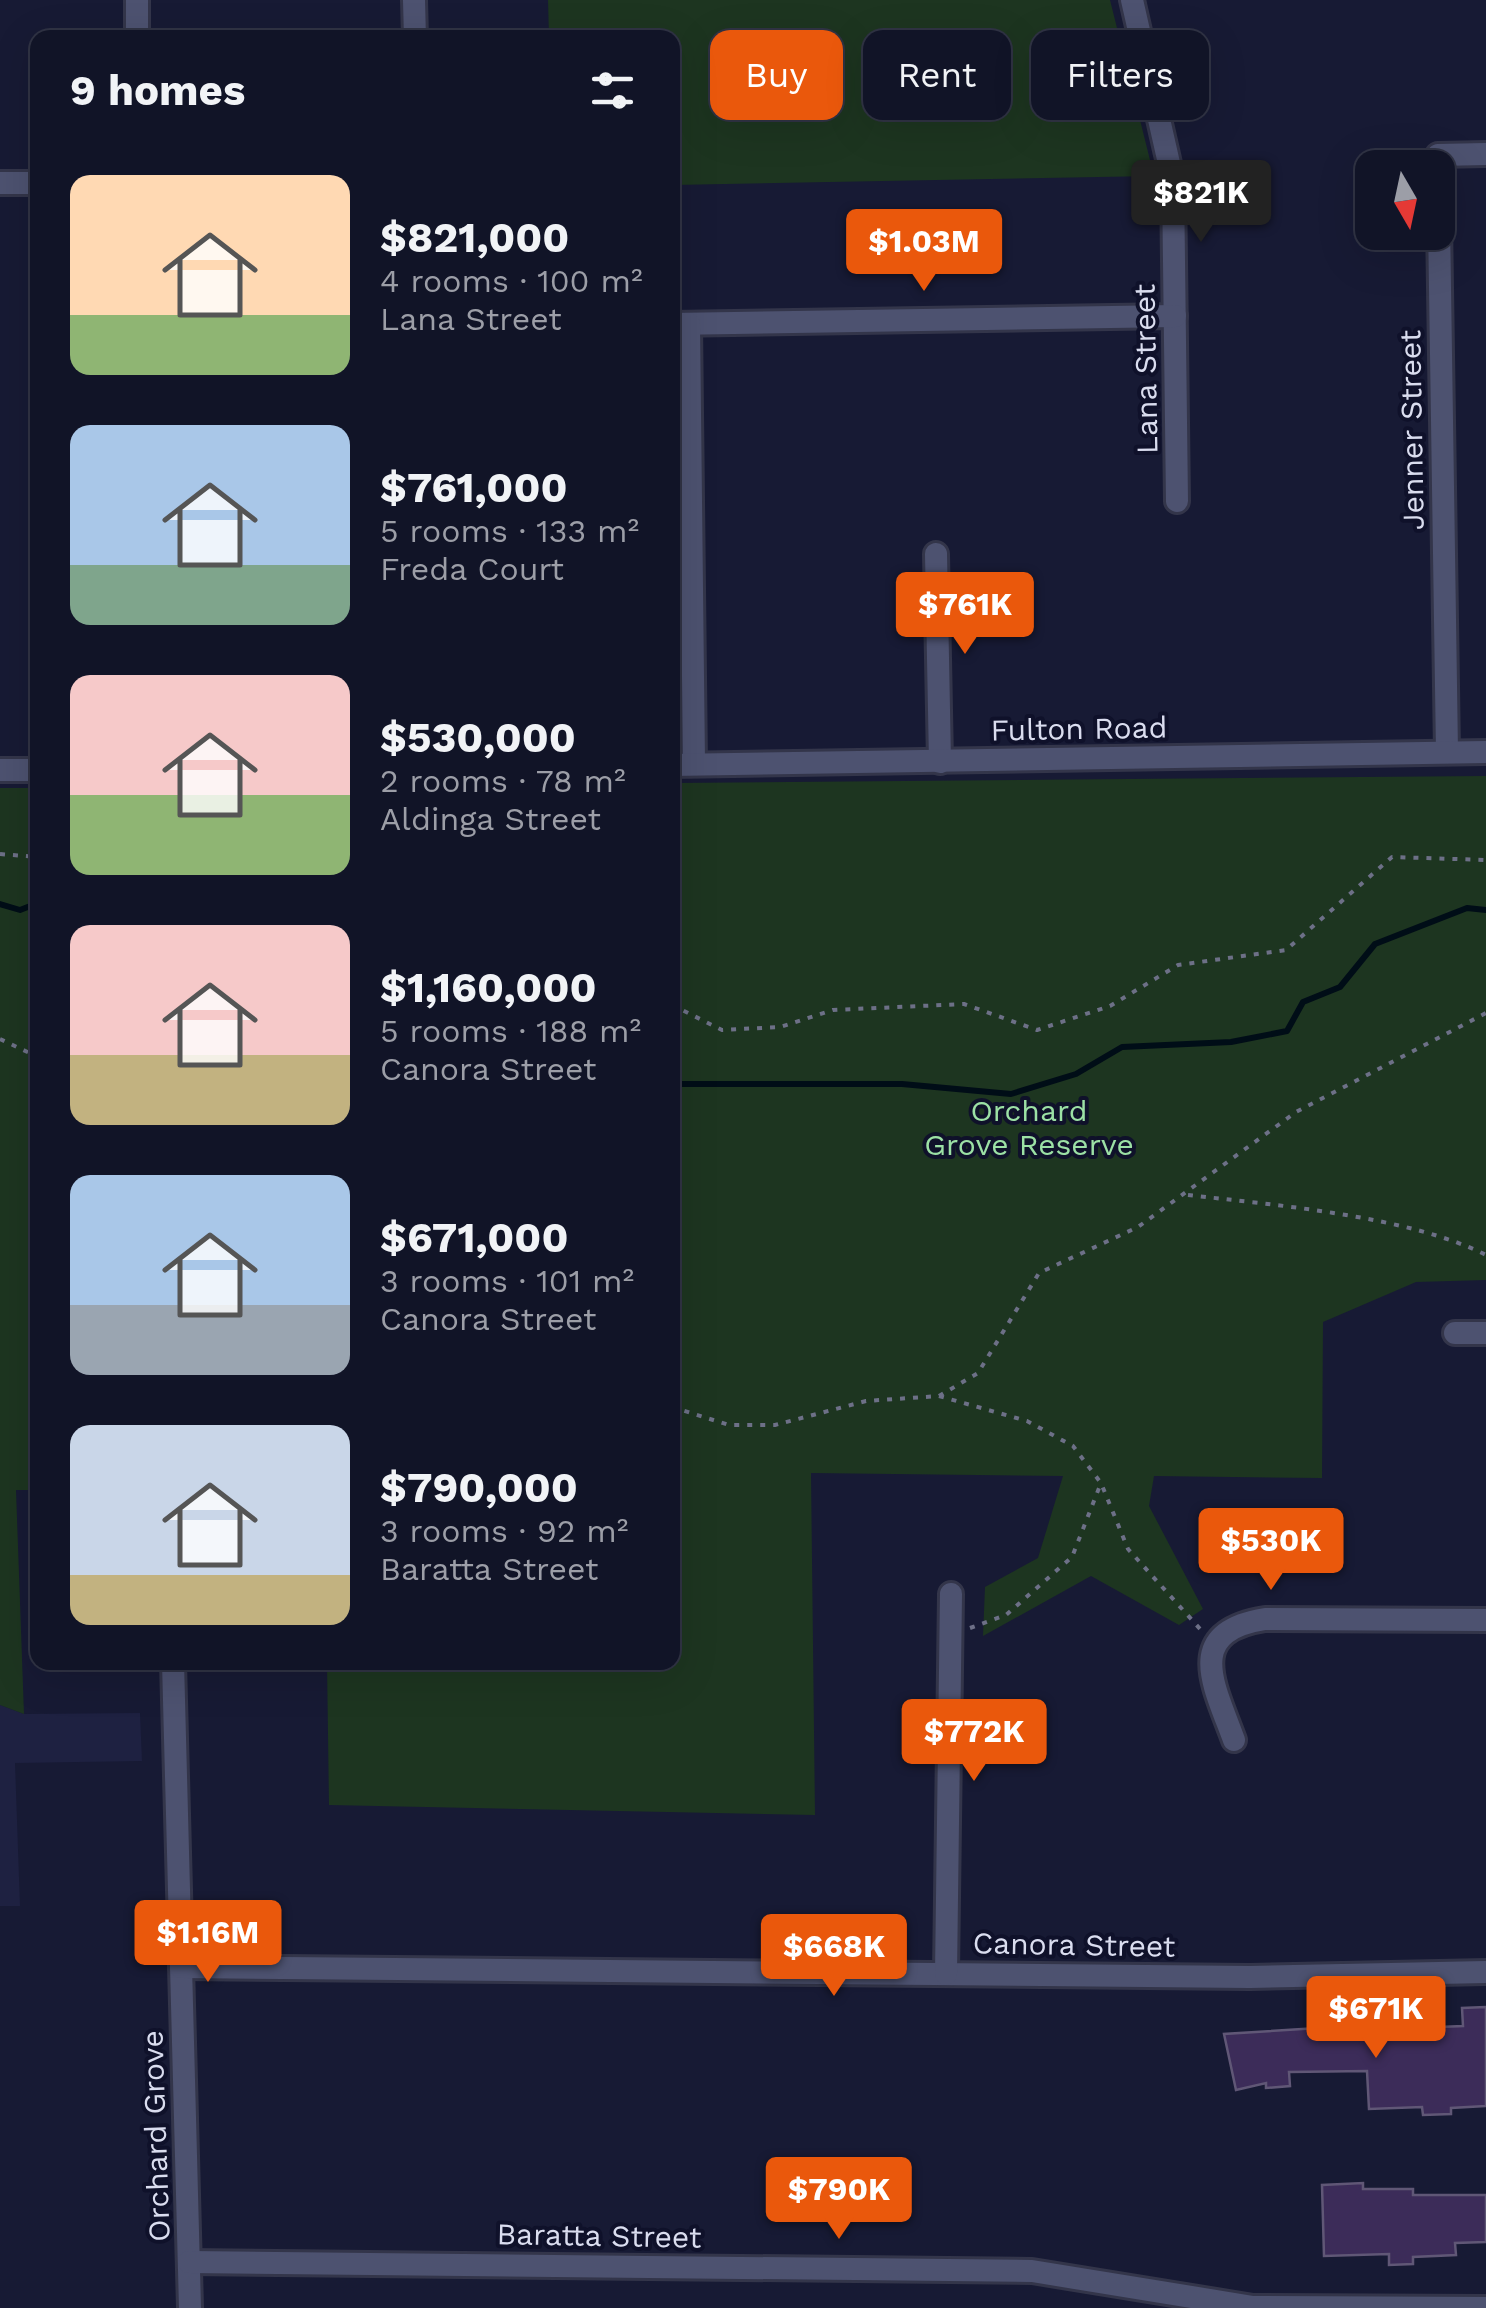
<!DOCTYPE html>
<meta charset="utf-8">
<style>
body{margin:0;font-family:"Work Sans",sans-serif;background:#1e2133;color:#f1f3f6;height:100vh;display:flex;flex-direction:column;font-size:38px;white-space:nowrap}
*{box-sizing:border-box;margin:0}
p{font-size:32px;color:#9c9ea7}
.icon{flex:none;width:55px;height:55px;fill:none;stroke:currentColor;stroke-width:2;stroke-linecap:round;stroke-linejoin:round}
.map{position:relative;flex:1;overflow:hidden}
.details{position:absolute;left:30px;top:30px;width:650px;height:1640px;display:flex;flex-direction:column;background:#111427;border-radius:20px;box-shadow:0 10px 40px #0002,0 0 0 2px #303344}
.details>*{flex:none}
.guide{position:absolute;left:710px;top:30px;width:625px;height:90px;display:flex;gap:20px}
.needle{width:65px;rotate:171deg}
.buttons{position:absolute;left:1355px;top:150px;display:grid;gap:20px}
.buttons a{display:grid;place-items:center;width:100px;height:100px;border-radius:20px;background:#111427;box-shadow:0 10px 40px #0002,0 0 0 2px #303344;font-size:50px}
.price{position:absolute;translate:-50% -85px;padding:0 22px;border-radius:10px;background:#ea580c;color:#fff;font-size:32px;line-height:65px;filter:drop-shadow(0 2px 5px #0008)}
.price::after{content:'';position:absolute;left:50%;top:60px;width:30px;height:22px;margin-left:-15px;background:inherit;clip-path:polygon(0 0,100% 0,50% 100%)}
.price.on{background:#222;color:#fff}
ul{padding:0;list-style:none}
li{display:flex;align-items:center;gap:30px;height:250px;padding:0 40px}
li span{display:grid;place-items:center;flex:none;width:280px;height:200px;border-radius:20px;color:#555}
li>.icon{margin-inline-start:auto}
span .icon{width:120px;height:120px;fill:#fffc;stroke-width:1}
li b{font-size:42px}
h2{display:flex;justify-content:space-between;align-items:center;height:120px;padding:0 40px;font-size:42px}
.tag{padding:0 35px;border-radius:20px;background:#111427;box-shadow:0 10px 40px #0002,0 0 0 2px #303344;font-size:35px;line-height:90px}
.tag.on{background:#ea580c;color:#fff}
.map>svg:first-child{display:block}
</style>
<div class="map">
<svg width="1486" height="2308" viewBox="0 0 1486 2308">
<rect width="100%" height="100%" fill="#171a34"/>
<path fill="#1e2141" d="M0,1705L24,1714L140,1713L142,1761L15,1763L20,1906H0Z"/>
<g fill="#1d3520">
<path d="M548,0H1110L1154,176L673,185L672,38L549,37Z"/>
<path d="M1486,776V1280L1416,1282L1323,1322L1322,1478L1154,1476L1149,1506L1203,1609L1179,1625L1091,1576L983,1636L985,1587L1038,1558L1063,1476L811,1473L815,1815L329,1805L327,1663L672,1662L673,783Z"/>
<path d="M0,788H38V1490H16L24,1714L0,1705Z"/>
</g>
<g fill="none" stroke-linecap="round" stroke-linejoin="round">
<g stroke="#000d17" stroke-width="6">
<path d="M0,904L20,910L38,903"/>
<path d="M672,1084H902L1011,1094L1076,1074L1122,1047L1231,1042L1287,1031L1303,1002L1340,987L1375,944L1467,908L1486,910"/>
</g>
</g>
<g fill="#3c2c59" stroke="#605776" stroke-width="2.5">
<path d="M1486,2007V2106L1451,2108V2114L1423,2115L1422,2107L1369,2109L1367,2071L1289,2072L1290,2086L1266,2088V2083L1236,2090L1224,2034L1366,2025L1365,2019L1388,2018L1389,2029L1463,2026L1462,2008Z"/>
<path d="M1363,2183V2189H1413V2195H1486V2242L1455,2243L1456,2255L1413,2257V2264L1389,2265V2254L1324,2256L1322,2185Z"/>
</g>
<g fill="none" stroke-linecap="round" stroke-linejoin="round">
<g stroke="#33354a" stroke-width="28">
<g id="minor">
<path d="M137,0V38"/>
<path d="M414,0L415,38"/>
<path d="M1132,0L1173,181L1177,501"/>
<path d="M0,183H38"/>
<path d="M672,324L1175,316"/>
<path d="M689,324L694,764"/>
<path d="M936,554L940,762"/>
<path d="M1447,752L1438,155L1486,154"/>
<path d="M672,765L1486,752"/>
<path d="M0,770H38"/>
<path d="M1455,1333H1486"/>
<path d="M173,1662L190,2308"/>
<path d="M1234,1740C1214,1685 1183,1632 1265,1619L1486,1620"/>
<path d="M181,1967L1250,1977L1486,1972"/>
<path d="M946,1974L951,1594"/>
<path d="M189,2262L1032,2271L1253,2307L1486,2308"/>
</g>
</g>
<g stroke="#6d7087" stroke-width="4" stroke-dasharray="5 8" stroke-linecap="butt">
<path d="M0,854L38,857"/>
<path d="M672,1005L722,1030L780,1027L833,1010L964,1004L1037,1030L1110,1006L1178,965L1286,950L1392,857L1486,860"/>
<path d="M0,1039L38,1057"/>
<path d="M1188,1195C1275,1205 1409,1216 1486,1255"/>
<path d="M939,1396L1027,1421L1073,1446L1101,1483L1128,1549L1201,1630"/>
<path d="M672,1407L729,1425H775L866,1401L939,1396L978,1373L1039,1273L1138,1227L1296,1112L1486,1013"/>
<path d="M970,1628L1006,1615L1072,1557L1101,1483"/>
</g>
<use href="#minor" stroke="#4d5270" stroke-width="22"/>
</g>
<g text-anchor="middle" stroke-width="8" stroke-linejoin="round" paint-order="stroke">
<g font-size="30" fill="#daddef" stroke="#0f112a">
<text transform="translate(1146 369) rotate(-91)" y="10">Lana Street</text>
<text transform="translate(1412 430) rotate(-91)" y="10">Jenner Street</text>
<text transform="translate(1079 729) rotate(-1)" y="10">Fulton Road</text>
<text transform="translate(1074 1945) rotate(1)" y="10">Canora Street</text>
<text transform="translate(156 2136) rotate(-92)" y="10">Orchard Grove</text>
<text transform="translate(599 2236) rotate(1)" y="10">Baratta Street</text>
</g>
<g font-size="30" fill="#9ce1a5" stroke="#0f112a">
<text x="1029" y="1121">Orchard<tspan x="1029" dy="34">Grove Reserve</tspan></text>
</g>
</g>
</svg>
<div class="buttons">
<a><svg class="needle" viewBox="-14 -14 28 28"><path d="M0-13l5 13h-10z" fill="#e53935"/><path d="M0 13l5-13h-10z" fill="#9c9ea7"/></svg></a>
</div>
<b class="price on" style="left:1201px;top:245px">$821K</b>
<b class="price" style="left:924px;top:294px">$1.03M</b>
<b class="price" style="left:965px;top:657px">$761K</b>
<b class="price" style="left:1271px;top:1593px">$530K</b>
<b class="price" style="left:974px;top:1784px">$772K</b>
<b class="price" style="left:208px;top:1985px">$1.16M</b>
<b class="price" style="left:834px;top:1999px">$668K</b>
<b class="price" style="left:1376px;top:2061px">$671K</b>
<b class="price" style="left:839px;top:2242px">$790K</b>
<div class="guide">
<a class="tag on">Buy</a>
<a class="tag">Rent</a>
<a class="tag">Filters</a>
</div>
<section class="details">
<h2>9 homes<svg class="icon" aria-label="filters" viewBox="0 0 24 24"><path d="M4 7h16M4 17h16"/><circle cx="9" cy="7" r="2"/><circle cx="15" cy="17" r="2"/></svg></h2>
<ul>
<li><span style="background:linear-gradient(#ffd9b3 70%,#8fb573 0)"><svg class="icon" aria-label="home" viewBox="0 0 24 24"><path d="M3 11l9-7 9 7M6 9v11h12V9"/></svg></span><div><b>$821,000</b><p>4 rooms · 100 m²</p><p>Lana Street</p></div></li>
<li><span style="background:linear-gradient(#a9c7e8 70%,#7fa58c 0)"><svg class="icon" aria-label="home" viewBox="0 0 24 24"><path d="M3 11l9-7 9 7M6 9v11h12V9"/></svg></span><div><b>$761,000</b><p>5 rooms · 133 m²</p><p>Freda Court</p></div></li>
<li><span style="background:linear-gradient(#f6c9c9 60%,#8fb573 0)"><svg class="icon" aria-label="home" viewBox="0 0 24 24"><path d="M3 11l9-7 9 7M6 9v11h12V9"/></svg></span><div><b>$530,000</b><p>2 rooms · 78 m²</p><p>Aldinga Street</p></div></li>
<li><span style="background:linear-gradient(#f6c9c9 65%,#c2b280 0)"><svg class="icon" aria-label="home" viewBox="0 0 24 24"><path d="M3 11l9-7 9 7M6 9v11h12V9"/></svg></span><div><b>$1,160,000</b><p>5 rooms · 188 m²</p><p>Canora Street</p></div></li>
<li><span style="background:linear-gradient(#a9c7e8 65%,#9aa5b1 0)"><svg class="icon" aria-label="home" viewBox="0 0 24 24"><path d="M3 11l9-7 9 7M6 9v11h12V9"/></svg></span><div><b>$671,000</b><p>3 rooms · 101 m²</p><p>Canora Street</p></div></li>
<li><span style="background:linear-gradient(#c9d6e8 75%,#c2b280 0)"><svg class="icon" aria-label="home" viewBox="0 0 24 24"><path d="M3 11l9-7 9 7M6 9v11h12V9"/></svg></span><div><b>$790,000</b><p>3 rooms · 92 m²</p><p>Baratta Street</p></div></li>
</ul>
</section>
</div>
